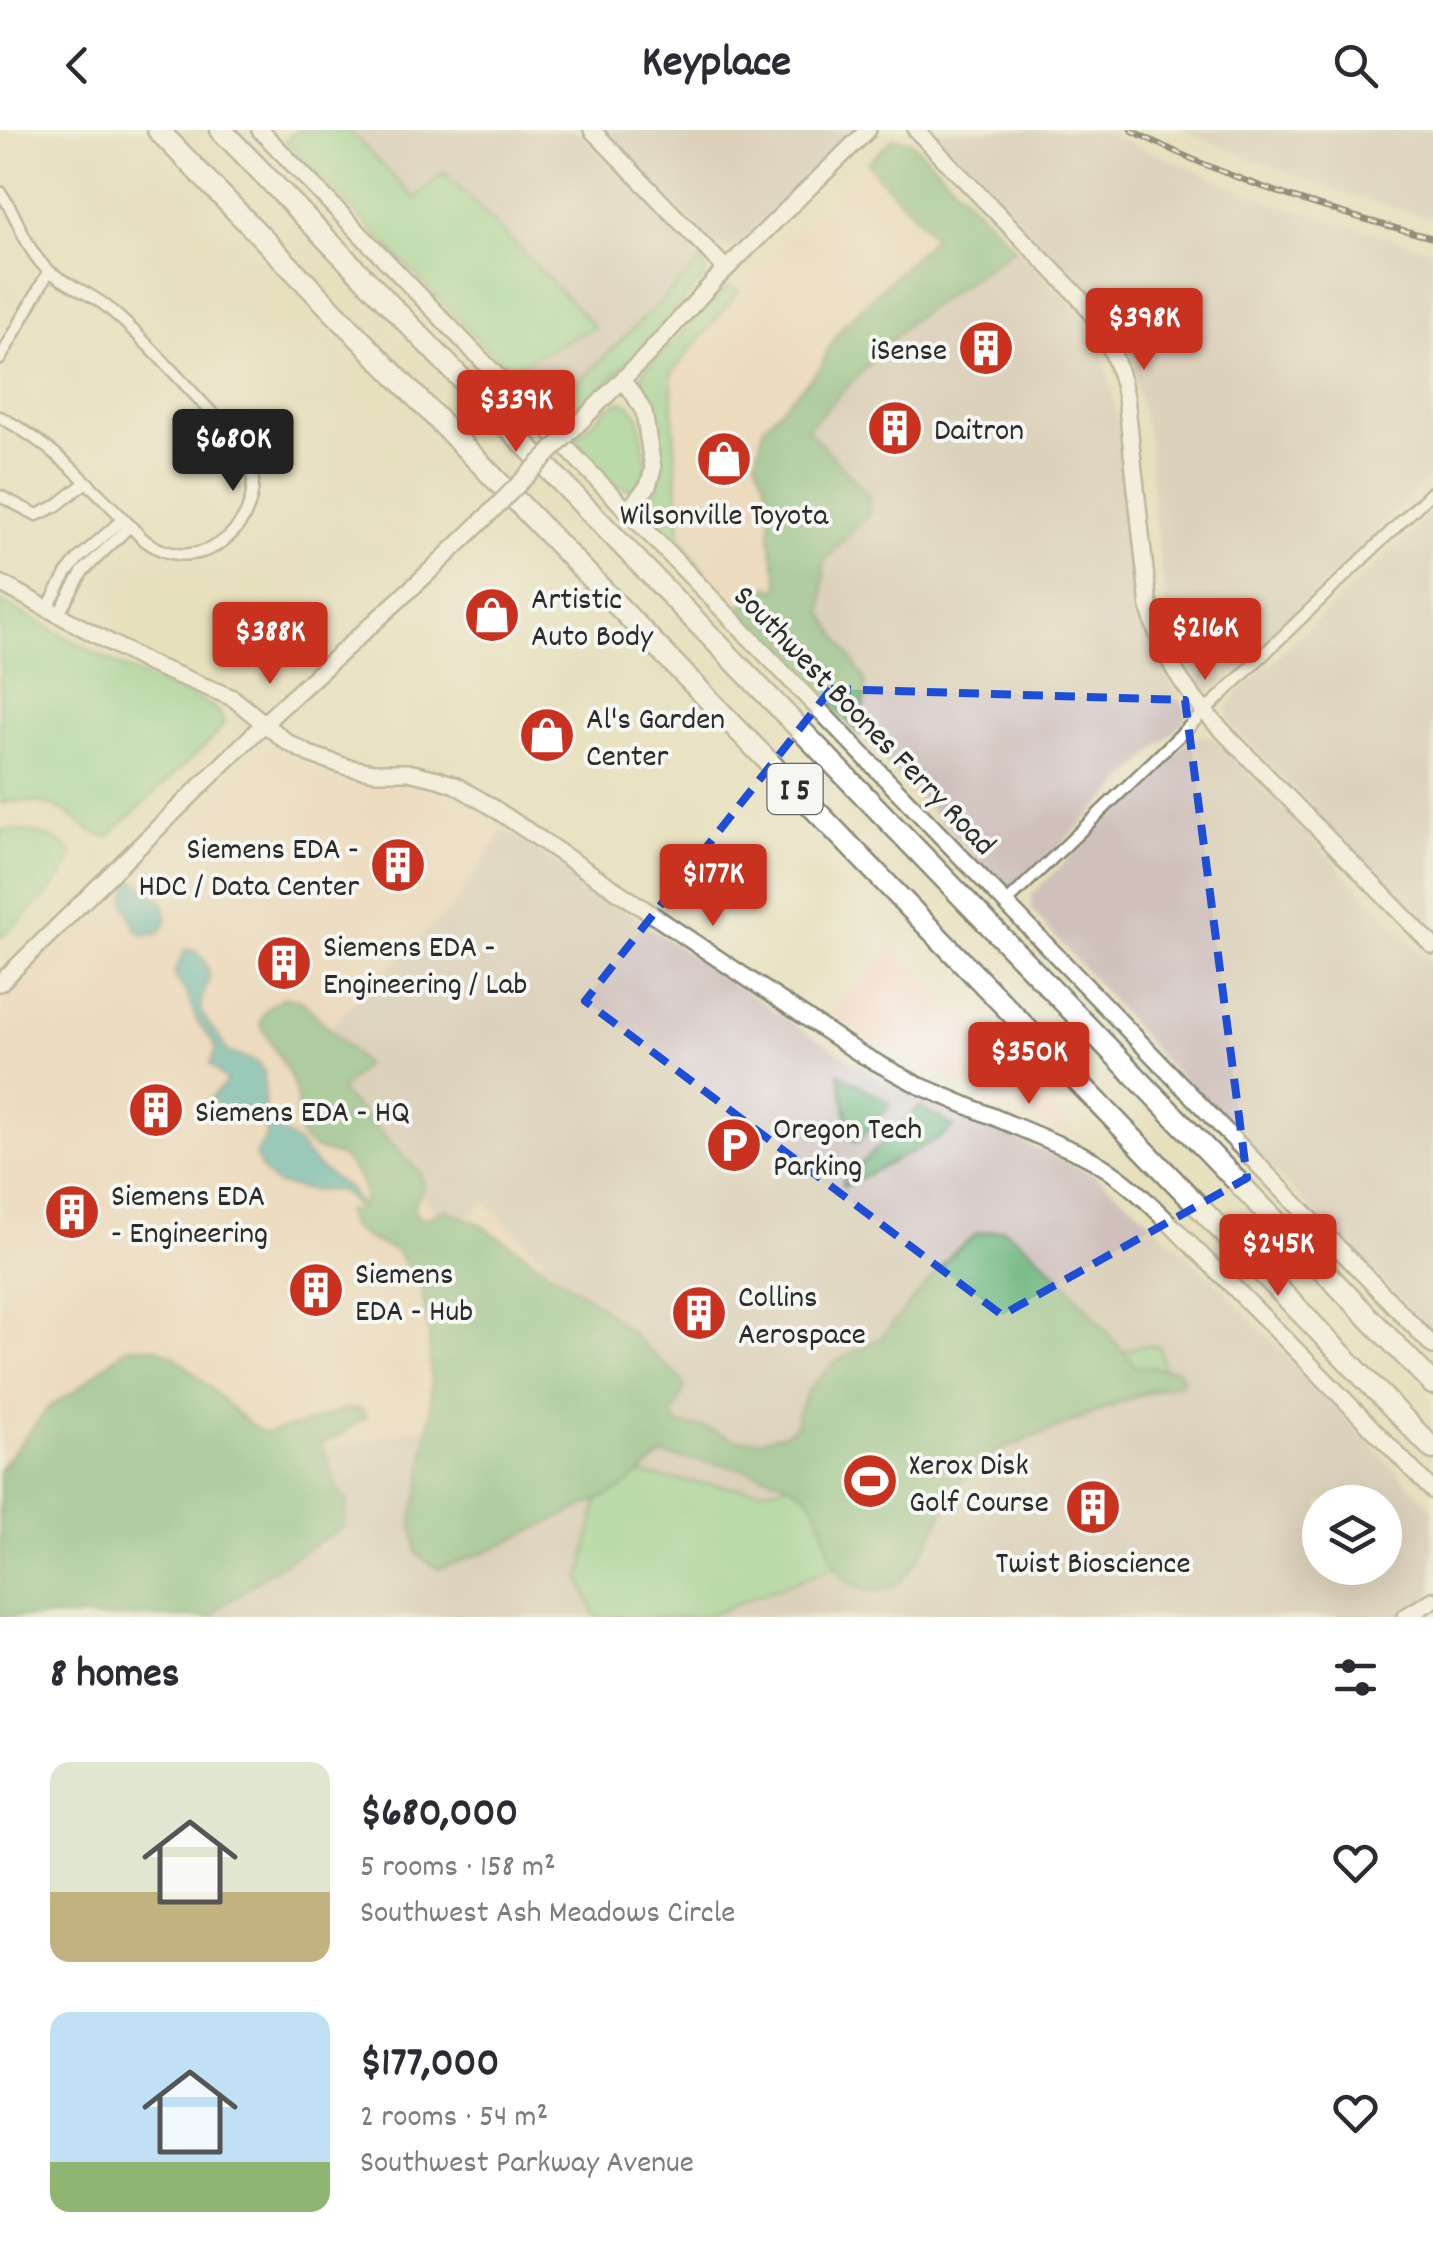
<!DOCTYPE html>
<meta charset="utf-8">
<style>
body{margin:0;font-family:Dekko,sans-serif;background:#f2f2f3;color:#2b2b33;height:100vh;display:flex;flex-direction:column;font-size:38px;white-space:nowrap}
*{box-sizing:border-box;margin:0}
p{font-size:32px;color:#7c7c81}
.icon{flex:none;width:55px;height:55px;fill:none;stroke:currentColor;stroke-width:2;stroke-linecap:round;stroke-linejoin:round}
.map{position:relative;height:1487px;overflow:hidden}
.drawer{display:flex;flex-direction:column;background:#fff;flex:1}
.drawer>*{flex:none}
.buttons{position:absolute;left:1302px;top:1355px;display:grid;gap:20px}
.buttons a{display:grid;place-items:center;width:100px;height:100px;border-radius:50%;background:#fff;box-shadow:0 10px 40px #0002;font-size:50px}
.price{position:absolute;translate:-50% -85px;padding:0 22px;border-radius:10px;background:#c8321e;color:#fff;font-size:32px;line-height:65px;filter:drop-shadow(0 2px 5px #0008)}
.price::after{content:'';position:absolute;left:50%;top:60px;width:30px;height:22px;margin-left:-15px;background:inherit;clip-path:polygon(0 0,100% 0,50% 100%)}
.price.active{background:#222;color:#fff}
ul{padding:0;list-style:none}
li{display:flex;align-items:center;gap:30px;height:250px;padding:0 50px}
li span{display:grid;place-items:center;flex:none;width:280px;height:200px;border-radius:20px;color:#555}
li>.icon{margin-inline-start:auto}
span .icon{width:120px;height:120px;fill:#fffc;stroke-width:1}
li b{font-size:42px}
h2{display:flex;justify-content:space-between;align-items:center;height:120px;padding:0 50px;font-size:42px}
header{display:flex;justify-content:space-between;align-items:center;height:130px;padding:0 50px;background:#fff;font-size:45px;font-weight:700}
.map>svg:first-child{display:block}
</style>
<header><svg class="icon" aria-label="back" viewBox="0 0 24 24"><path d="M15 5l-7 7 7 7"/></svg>Keyplace<svg class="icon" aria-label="search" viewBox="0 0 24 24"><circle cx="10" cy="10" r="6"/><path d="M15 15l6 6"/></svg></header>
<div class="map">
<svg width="1433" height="1487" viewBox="0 0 1433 1487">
<rect width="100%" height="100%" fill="#f6f6f2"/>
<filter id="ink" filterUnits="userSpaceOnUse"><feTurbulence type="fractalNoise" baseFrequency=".01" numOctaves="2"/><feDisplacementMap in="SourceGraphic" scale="20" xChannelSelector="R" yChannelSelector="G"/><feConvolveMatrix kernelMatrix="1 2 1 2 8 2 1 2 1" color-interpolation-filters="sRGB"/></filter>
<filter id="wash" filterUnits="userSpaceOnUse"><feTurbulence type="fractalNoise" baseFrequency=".0048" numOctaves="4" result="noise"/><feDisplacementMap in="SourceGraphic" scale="40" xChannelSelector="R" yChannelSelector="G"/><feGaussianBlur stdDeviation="2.25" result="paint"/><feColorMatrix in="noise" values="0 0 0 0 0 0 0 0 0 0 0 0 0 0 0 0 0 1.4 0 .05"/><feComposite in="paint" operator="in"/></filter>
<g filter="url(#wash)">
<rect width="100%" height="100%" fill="#e7e0bd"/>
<g fill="#f3d4bf">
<path d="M868,32L875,43L902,70L934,108L843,196L827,221L822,236L764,296L756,330L771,369L770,411L779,453L776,462L743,473L740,482L709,450L680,405L671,244L753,144L793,102Z"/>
<path d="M277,617L307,636L332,643L445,663L473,678L504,699L457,771L406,822L455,1101L485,1071L680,1264L0,1487V868L254,621L265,618Z"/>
<path d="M894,816L1082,1011L923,937L858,902L829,882Z"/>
</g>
<g fill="#cfc0bb" fill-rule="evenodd">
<path d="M348,0H576L703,130L548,282L513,246L532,228L594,198L444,43L415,69Z"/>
<path d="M604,0H855L737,115L727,119L711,112Z"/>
<path d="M929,0H1100L1274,74L1433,120V344L1221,556L1207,560L1198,555L1178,519L1168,496L1154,385L1148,306L1137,260L1124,217L1112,194L1055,128Z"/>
<path d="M1183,0H1433V89L1341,63L1236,23Z"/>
<path d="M1015,118L1072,175L1092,202L1103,227L1116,279L1123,320L1143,496L1160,535L1186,579V589L1019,757L1012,759L1004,757L860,605L866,552L823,483L824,431L869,383L807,299L910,191Z"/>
<path d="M1433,381V802L1231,595L1228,578L1238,563Z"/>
<path d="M1205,605L1219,612L1433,835V1203L1158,924L1031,779L1032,765L1040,756L1190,610Z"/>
<path d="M504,699L792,893L877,946L1093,1044L1133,1075L1221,1157L1433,1379V1487H93L320,1321L461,1289L680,1264L485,1072L454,1101L292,934L457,771ZM1320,1372H1385V1438H1320Z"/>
</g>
<g fill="#86d391" stroke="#587f5e" stroke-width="2.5">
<path d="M297,0H348L415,69L444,42L595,197L532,228L513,246L286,11Z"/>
<path d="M703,130L706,135L704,149L670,184L646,214L563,298L548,282Z"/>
<path d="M730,156L739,161L671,244L680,405L709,450L740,482L739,489L656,394L653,378L659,336L652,283L640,258V249L644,240L670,216L726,157Z"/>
<path d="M621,271L631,276L639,287L647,334L644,348L632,359C607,360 587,330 571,314L606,279Z"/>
<path d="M0,471C55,500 109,534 166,557C185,565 217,571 224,592L216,605L108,707C89,705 81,690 65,682C45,671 22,669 0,673Z"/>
<path d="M0,700C26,700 57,703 73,724C64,754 24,788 0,808Z"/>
<path d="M1139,1216H1159L1166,1256L997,1322L882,1377L855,1429L703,1487H595L581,1450L604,1338L688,1352L745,1358L768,1359L810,1349L1077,1239Z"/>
</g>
<g fill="#6cb57b" stroke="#4c7053" stroke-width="2.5">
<path d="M894,8L912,12L1015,118L910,191L807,299L869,365V383L824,431L823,483L866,552L860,605L740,482L743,473L770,456L776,461L779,453L770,411L771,369L756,330L764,296L822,236L827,221L843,196L933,108C915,80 885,60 868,32Z"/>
<path d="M284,867L302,871L365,935L340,961L421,1044L424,1054L413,1079L418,1087L425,1088L445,1079L476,1092L515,1117L598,1174L681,1249L685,1257L672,1286L679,1295L704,1297L737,1310H761L782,1304L796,1296L798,1283L808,1260L835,1232L881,1207L953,1123L978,1103L1003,1099C1052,1129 1098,1192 1135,1236L1177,1239L1183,1247L1180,1254C1132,1260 1102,1279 1059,1297C1039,1305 1014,1311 996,1323C983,1331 965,1346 956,1358C938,1385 914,1463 875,1461C833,1459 831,1424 821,1391C817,1381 815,1371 807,1365C775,1339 702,1332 662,1325L622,1359L483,1423L438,1439L417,1424L412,1391L421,1355L431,1279L429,1205L421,1156L396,1121L368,1109L350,1097L345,1081H355C371,1068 364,1056 354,1041C351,1038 347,1031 344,1029C332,1021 310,1022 302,1008C294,997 299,982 297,969C293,940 271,919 260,892L267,878Z"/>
<path d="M839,943L890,973L885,982L857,1012L846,1005L849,997Z"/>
<path d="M920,977L954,997L941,1007L843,1057V1051Z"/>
<path d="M127,1217L158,1218L176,1227L247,1292L264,1303L301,1295L344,1279H362L366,1287L337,1307L321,1313L338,1361L347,1372L343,1397L263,1446L218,1480L214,1487H0V1339L48,1278L76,1260Z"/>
</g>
<g fill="#3cadb6" stroke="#346c70" stroke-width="2.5">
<path d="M135,750L164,774L167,791L159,804L143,805L137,801L125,772L128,755Z"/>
<path d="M186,819L198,822C224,854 196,854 202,882C205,893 222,906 227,922L255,931L264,941L265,980L271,993L299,1015L316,1035L350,1060L359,1075L355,1076L347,1065L336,1060L314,1061L276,1054L264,1043L255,1025L267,1006L264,996L253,986L226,983L210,969L227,952L210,934L216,921L215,915L197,891L186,862L175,847V840Z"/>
</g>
</g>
<g filter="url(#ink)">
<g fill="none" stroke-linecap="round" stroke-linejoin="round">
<g stroke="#898674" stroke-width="15">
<g id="street">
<path d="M0,62C19,86 24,119 48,140C65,154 88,162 106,176C143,207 176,245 209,280C221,292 238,304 245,319C278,387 200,457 142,408C98,363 56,316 0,287"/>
<path d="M0,229L49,141"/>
<path d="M0,366L37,385L56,376L86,352"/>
<path d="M47,479L66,444L78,429L123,389"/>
<path d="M58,485L83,441L130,396"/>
<path d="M1005,774L1433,361"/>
</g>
</g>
<g stroke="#898674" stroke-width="20">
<g id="secondary">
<path d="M260,0L1433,1216"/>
<path d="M592,0L726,139"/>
<path d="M916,0L1077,165C1103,195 1118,229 1126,267L1149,477C1160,523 1183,558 1214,592L1433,816"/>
<path d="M622,251L633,263L644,282L653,339L648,356L627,381"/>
<path d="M581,291L648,224L716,149L868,0"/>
<path d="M0,453L148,533L233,568L287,612L309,624L347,637L374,642H408L438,649L455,655L489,675L859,923L918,955L1079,1023C1130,1047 1167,1092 1207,1131C1284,1206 1358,1284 1433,1361"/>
<path d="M0,853L275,583L427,444L483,390"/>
<path d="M1405,1487L1433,1470"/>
</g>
</g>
<g stroke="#898674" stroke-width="25">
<g id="highway">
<path d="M158,0L1433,1319"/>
<path d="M221,0L1433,1254"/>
</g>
</g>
<use href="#street" stroke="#fff" stroke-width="10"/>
<use href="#secondary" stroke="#fff" stroke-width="15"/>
<use href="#highway" stroke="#fff" stroke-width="20"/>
<g stroke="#2b2b2b" stroke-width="6">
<path id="rail" d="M1131,0C1227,50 1329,81 1433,108"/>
</g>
<use href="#rail" stroke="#f6f6f2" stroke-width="2.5" stroke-dasharray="8" stroke-linecap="butt"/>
<g stroke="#898674" stroke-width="20" stroke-linecap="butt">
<path id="secondary-bridge" d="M483,390L581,291"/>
</g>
<use href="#secondary-bridge" stroke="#fff" stroke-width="15"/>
</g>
</g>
<path d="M0 0H1433V1487H0ZM831,559L1185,570L1247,1048L1002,1185L585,871Z" fill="#e7e0bd" fill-opacity=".55" fill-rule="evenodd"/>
<path fill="none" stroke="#1d4ed8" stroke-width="8" stroke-dasharray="20 12" stroke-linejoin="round" d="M831,559L1185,570L1247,1048L1002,1185L585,871Z"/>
<defs>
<g id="building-disc" transform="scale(2.875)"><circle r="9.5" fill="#c8321e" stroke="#f6f6f2"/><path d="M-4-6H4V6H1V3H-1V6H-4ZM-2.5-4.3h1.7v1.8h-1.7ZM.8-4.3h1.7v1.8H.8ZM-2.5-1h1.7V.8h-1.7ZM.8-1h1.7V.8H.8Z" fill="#fff"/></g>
<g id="shop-disc" transform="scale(2.875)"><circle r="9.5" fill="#c8321e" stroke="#f6f6f2"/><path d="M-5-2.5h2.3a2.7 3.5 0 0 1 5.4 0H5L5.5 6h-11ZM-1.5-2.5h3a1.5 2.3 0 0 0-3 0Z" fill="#fff"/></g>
<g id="parking-disc" transform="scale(2.875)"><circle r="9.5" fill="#c8321e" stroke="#f6f6f2"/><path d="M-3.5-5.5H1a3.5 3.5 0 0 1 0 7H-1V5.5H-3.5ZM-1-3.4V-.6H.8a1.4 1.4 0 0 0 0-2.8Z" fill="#fff"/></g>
<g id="stadium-disc" transform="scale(2.875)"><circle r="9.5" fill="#c8321e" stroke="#f6f6f2"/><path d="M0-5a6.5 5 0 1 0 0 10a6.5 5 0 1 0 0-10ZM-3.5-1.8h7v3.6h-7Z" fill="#fff"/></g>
</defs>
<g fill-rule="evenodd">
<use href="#building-disc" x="986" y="218"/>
<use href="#building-disc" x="895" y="298"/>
<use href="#shop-disc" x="724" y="329"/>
<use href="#shop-disc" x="492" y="485"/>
<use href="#shop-disc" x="547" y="605"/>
<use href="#building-disc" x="398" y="735"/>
<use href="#building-disc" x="284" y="833"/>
<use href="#building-disc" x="156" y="980"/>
<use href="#parking-disc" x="734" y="1015"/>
<use href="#building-disc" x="72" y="1082"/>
<use href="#building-disc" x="316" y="1160"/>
<use href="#building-disc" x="699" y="1183"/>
<use href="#stadium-disc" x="870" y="1351"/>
<use href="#building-disc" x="1093" y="1377"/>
</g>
<g text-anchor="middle" stroke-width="8" stroke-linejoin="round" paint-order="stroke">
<rect fill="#f6f6f2" stroke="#686867" stroke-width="2.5" x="767.5" y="634" width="55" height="50" rx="8"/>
<g font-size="30" font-weight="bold" fill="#2b2b2b">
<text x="795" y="669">I 5</text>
</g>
<g font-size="32" fill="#2b2b2b" stroke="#f6f6f2" text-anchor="start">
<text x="947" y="229" text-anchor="end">iSense</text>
<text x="934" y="309">Daitron</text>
<text x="724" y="394" text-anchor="middle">Wilsonville Toyota</text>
<text x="531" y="478">Artistic<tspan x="531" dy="37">Auto Body</tspan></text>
<text x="586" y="598">Al's Garden<tspan x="586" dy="37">Center</tspan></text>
<text x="359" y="728" text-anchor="end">Siemens EDA -<tspan x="359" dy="37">HDC / Data Center</tspan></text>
<text x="323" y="826">Siemens EDA -<tspan x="323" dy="37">Engineering / Lab</tspan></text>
<text x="195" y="991">Siemens EDA - HQ</text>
<text x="773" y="1008">Oregon Tech<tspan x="773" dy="37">Parking</tspan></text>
<text x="111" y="1075">Siemens EDA<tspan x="111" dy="37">- Engineering</tspan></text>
<text x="355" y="1153">Siemens<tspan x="355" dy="37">EDA - Hub</tspan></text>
<text x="738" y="1176">Collins<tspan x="738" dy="37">Aerospace</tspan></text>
<text x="909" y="1344">Xerox Disk<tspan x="909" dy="37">Golf Course</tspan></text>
<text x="1093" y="1442" text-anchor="middle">Twist Bioscience</text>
</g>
<g font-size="32" fill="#2b2b2b" stroke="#f6f6f2">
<text transform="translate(866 589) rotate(46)" y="11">Southwest Boones Ferry Road</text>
</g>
</g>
</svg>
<div class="buttons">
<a><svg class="icon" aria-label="layers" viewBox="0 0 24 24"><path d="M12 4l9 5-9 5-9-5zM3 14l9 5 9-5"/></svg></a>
</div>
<b class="price" style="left:1144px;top:243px">$398K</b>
<b class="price" style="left:516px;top:325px">$339K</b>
<b class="price active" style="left:233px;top:364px">$680K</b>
<b class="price" style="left:1205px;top:553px">$216K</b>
<b class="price" style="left:270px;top:557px">$388K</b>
<b class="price" style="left:713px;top:799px">$177K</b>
<b class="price" style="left:1029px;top:977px">$350K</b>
<b class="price" style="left:1278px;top:1169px">$245K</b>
</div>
<section class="drawer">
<h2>8 homes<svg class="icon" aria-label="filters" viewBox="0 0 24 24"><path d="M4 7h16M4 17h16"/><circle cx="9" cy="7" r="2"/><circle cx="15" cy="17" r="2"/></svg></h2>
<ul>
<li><span style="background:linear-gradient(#dfe7d0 65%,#c2b280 0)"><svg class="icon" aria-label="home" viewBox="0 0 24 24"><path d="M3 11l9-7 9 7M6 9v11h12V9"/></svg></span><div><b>$680,000</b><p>5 rooms · 158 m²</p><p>Southwest Ash Meadows Circle</p></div><svg class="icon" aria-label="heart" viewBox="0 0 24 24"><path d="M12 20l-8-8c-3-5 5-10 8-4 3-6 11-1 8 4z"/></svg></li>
<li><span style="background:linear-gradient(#bfe0f5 75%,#8fb573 0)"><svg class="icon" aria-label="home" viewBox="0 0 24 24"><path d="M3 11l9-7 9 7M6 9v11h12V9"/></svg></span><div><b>$177,000</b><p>2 rooms · 54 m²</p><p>Southwest Parkway Avenue</p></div><svg class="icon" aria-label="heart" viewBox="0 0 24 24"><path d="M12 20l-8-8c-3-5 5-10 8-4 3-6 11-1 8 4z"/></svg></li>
</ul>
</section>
